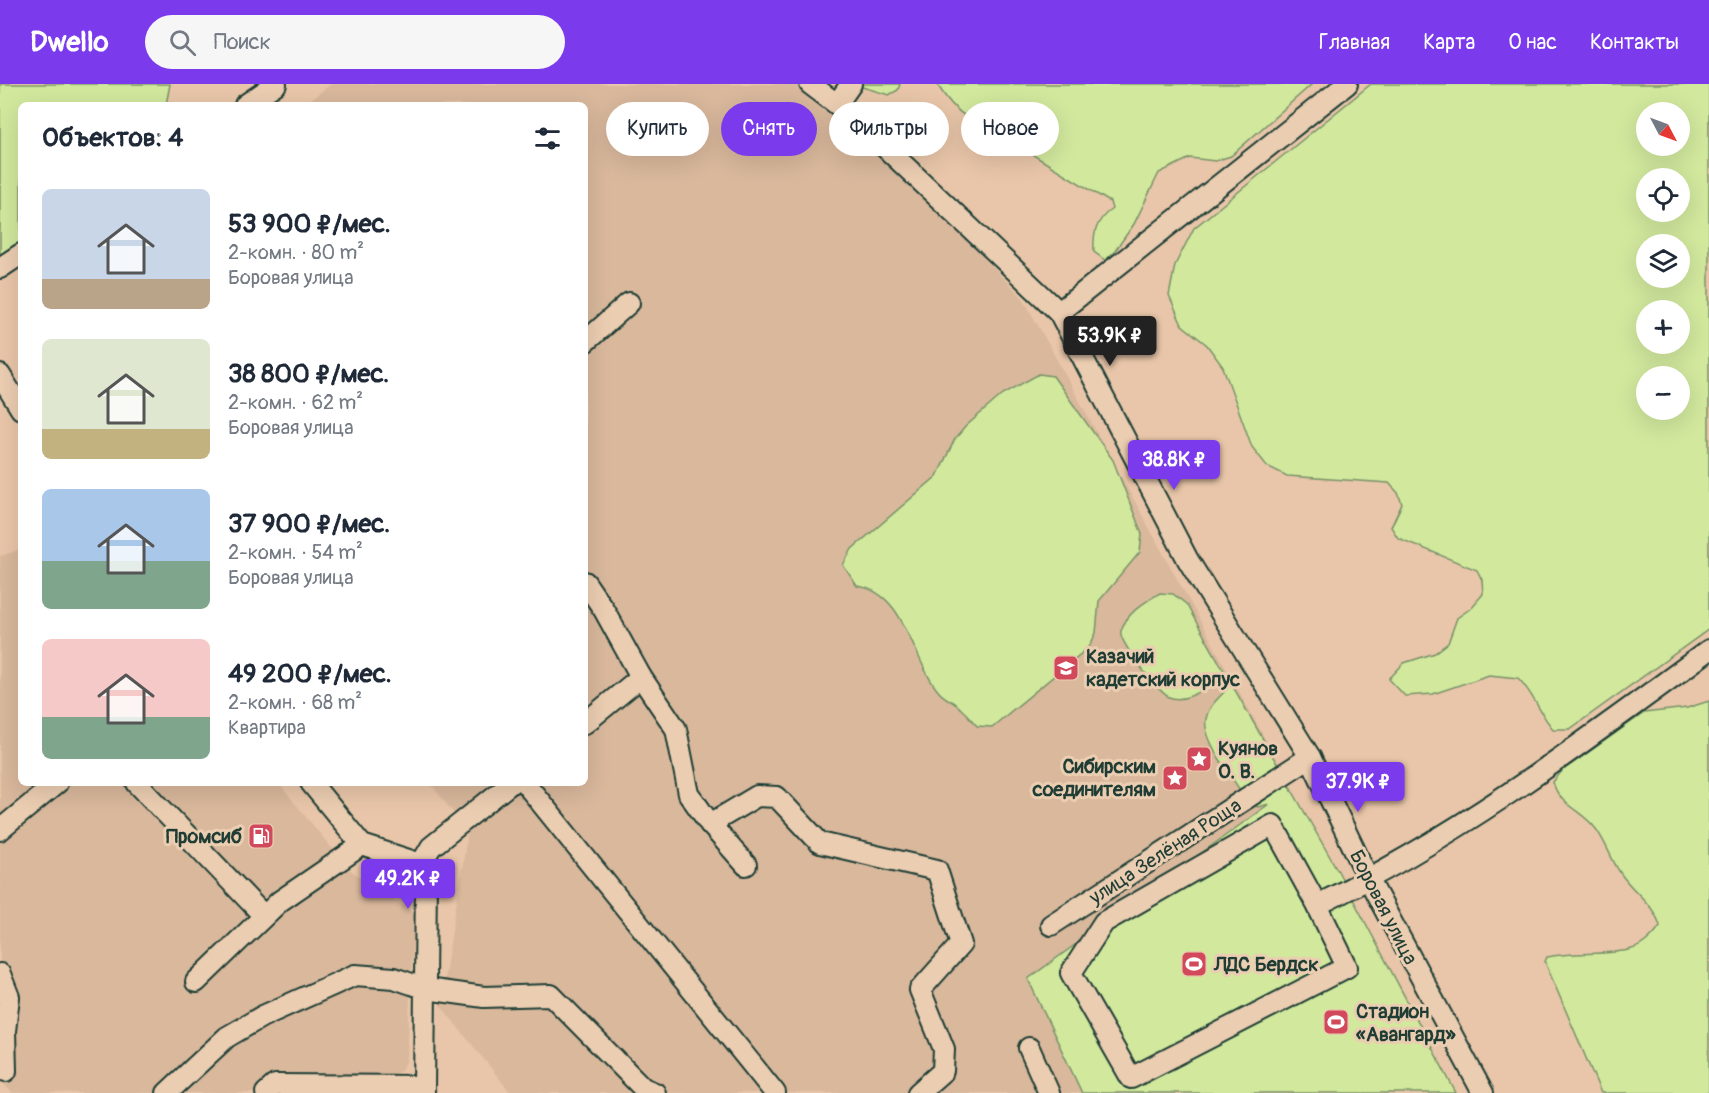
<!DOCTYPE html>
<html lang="ru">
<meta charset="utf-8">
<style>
body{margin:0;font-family:Pangolin,sans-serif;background:#f6f6f7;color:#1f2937;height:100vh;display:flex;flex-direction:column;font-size:22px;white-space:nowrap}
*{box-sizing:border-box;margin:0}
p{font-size:20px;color:#747a83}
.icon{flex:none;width:33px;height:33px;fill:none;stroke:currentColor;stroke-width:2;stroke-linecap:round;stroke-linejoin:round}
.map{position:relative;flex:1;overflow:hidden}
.sheet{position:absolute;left:18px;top:18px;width:570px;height:684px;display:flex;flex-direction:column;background:#fff;border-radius:9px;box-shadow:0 6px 24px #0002}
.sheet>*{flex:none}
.hud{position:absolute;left:606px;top:18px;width:570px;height:54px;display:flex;gap:12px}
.needle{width:39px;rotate:131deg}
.controls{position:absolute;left:1636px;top:18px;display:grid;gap:12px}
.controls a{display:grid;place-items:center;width:54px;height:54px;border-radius:50%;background:#fff;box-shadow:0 6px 24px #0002;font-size:30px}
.price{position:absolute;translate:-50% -51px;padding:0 14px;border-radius:6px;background:#7c3aed;color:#fff;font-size:20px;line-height:39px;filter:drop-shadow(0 2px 3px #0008)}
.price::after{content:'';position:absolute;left:50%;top:36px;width:18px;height:14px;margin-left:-9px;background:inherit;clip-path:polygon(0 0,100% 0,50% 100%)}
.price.current{background:#222;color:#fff}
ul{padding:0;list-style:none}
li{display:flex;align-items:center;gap:18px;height:150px;padding:0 24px}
li span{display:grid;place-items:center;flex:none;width:168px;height:120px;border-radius:9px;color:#555}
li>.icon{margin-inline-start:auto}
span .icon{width:72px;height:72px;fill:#fffc;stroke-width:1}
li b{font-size:26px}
h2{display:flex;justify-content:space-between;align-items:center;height:72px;padding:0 24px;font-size:26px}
.chip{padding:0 21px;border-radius:27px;background:#fff;box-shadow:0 6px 24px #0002;font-size:21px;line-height:54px}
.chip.current{background:#7c3aed;color:#fff}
header{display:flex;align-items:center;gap:36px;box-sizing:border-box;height:84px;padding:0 30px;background:#7c3aed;color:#fff}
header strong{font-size:28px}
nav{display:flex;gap:33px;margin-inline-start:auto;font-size:21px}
.search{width:420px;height:54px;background:#f6f6f7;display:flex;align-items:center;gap:15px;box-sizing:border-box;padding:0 21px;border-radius:33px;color:#747a83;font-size:22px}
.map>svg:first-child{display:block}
</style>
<header>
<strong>Dwello</strong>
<div class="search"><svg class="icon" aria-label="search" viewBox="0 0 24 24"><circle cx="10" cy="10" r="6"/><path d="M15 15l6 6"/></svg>Поиск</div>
<nav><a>Главная</a><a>Карта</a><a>О нас</a><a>Контакты</a></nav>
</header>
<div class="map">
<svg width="1709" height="1009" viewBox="0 0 1709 1009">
<rect width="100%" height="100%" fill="#e9c6a9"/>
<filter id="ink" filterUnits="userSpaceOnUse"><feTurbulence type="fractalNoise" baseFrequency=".0167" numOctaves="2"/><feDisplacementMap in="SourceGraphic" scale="12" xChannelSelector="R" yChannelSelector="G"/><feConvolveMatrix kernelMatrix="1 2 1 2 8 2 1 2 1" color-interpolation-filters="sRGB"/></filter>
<g filter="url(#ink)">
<g fill="#d9b89c">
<path d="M331,0H794L874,61L1023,214L1292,704L1028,895L1082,1009H511L440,921L468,747L430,699H585V21H304Z"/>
<path d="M19,466L21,467V699H278L350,786L414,829L407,976L401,987L393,990L392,1009H12L0,996V472Z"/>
</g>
<g fill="#d1e89d" stroke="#789268" stroke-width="1.5" fill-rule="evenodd">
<path d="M0,0H170L166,21H21V157L0,171Z"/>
<path d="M852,0H900L898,6L889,11Z"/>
<path d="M937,0H1312L1231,72L1215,77L1190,74L1159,89L1134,140L1115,167L1105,176L1094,168C1093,149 1096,136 1112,125L1110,118L1025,66C1018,56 1006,42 993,37C988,35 980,38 974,36C958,31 945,13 937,0Z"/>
<path d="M1371,0H1709V545L1570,645H1553C1539,629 1534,610 1518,594L1489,591L1433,610L1405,612L1389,595L1404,579L1435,569L1448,559L1457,534L1471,524L1483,510L1482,496L1477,486L1398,454L1391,443L1402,420L1398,409L1389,399L1287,392L1267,382L1252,363L1223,283L1207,261L1182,241L1169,212L1175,181L1194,144ZM1647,28H1680V62H1647ZM1647,94H1680V128H1647ZM1647,160H1680V194H1647ZM1647,226H1680V260H1647ZM1647,292H1680V326H1647Z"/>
<path d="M1039,290L1053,292L1113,376L1142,450L1140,468L1099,517L1096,549L1089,563L992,643L977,642C972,636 967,630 961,625C955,618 945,615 939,608C912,576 906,508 857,502L843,481L852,465L937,392L955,355L966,342L1003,310Z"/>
<path d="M1160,509L1173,510L1186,520L1338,787L1456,1009H1082L1028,895L1269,720L1258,723L1248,718C1237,700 1201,655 1206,635C1208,623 1216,617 1224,608L1223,602L1212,600C1200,608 1183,619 1169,613C1158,608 1118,557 1121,547C1126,529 1145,518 1160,509Z"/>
<path d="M1709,617V1009H1601L1545,878L1547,873C1574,867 1609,872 1632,865C1643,862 1654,851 1660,842C1654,820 1634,809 1621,790C1611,776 1606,758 1596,745C1582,726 1559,722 1553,698L1562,687L1644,629L1687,624Z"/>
</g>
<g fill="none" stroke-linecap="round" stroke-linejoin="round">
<g stroke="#1f3d34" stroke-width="24">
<g id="minor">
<path d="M810,0L851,31L1059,228L1188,476L1310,673L1369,796L1483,1009"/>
<path d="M837,20L851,0"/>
<path d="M245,21L276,0"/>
<path d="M0,184L21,170"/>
<path d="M1059,228L1347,0"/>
<path d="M585,258L629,219"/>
<path d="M0,291L21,325"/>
<path d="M585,498L604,526L641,593L676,645L689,710L710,740L746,781"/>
<path d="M585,639L641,593"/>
<path d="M137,699L264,832"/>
<path d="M311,699L362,761L421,780L426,791L424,1009"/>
<path d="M525,699L775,1009"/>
<path d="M710,740L757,712L777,713L820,759L937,786L961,860L920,906L944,965L943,987L918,1009"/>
<path d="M0,746L57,699"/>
<path d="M421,780L431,763L511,699"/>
<path d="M1317,821L1273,741L1104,838L1071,889L1131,994L1347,883L1317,821C1458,753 1584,658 1709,566"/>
<path d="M1051,841L1310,673"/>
<path d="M0,890L9,913L5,947L6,987"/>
<path d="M196,898L280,817L362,761"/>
<path d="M1029,964L1049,1009"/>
<path d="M167,1009L227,953L263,932L355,891L394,894L426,905L484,913L551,911L643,1004L655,1009"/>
<path d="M266,1009L275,1001L424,1002"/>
</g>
</g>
<use href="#minor" stroke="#ebcdb1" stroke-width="20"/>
</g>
</g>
<defs>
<g id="university-square" transform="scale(1.35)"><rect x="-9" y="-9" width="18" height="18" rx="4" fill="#d1495b" stroke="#ebcdb1"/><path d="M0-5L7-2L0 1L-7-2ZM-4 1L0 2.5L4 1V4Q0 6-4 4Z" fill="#fff"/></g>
<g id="sight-square" transform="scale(1.35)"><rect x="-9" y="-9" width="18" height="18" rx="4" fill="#d1495b" stroke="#ebcdb1"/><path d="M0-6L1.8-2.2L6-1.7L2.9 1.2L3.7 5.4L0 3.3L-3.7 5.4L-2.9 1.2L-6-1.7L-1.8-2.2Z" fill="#fff"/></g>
<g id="fuel-square" transform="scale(1.35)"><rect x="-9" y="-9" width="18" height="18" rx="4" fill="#d1495b" stroke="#ebcdb1"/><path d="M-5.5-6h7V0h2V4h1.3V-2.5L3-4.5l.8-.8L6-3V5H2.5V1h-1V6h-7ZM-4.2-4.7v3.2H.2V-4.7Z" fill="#fff"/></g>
<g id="stadium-square" transform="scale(1.35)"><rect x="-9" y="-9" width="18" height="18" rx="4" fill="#d1495b" stroke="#ebcdb1"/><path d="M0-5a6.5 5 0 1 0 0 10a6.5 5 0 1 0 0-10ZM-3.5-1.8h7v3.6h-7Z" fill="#fff"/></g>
</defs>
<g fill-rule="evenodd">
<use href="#university-square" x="1066" y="584"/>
<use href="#sight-square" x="1199" y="675"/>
<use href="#sight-square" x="1175" y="694"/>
<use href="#fuel-square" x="261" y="752"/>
<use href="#stadium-square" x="1194" y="880"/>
<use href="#stadium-square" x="1336" y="938"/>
</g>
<g text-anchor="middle" stroke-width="6" stroke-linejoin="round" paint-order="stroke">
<g font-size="20" font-weight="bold" fill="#1f3d34" stroke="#ebcdb1" text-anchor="start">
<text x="1086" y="579">Казачий<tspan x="1086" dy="23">кадетский корпус</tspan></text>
<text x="1218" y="671">Куянов<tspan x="1218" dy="23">О. В.</tspan></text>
<text x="1156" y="689" text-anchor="end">Сибирским<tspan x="1156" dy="23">соединителям</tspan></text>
<text x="242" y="759" text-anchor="end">Промсиб</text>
<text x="1214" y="887">ЛДС Бердск</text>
<text x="1356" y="934">Стадион<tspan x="1356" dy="23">«Авангард»</tspan></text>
</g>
<g font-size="20" fill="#1f3d34" stroke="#ebcdb1">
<text transform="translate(1165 767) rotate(-33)" y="7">улица Зелёная Роща</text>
<text transform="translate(1384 823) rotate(63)" y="7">Боровая улица</text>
</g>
</g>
</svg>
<div class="controls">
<a><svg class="needle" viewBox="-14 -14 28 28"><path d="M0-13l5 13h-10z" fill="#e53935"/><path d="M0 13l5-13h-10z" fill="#747a83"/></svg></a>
<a><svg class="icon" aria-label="locate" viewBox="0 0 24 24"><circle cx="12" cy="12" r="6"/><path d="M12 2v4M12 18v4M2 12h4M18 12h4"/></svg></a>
<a><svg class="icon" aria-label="layers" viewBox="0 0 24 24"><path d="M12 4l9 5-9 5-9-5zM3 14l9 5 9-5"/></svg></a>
<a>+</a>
<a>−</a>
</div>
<b class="price current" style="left:1110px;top:283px">53.9K ₽</b>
<b class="price" style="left:1174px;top:407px">38.8K ₽</b>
<b class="price" style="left:1358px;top:729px">37.9K ₽</b>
<b class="price" style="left:408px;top:826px">49.2K ₽</b>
<div class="hud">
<a class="chip">Купить</a>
<a class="chip current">Снять</a>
<a class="chip">Фильтры</a>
<a class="chip">Новое</a>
</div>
<section class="sheet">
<h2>Объектов: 4<svg class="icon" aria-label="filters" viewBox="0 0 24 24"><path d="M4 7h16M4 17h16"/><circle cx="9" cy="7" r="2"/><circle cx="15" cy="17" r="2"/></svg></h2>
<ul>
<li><span style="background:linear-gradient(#c9d6e8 75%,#b9a48a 0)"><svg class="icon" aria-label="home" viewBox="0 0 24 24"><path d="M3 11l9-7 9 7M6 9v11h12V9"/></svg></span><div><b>53 900 ₽/мес.</b><p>2-комн. · 80 m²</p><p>Боровая улица</p></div></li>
<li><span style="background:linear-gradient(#dfe7d0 75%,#c2b280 0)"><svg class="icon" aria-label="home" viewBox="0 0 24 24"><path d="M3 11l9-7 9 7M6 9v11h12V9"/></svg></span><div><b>38 800 ₽/мес.</b><p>2-комн. · 62 m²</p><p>Боровая улица</p></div></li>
<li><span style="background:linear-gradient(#a9c7e8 60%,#7fa58c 0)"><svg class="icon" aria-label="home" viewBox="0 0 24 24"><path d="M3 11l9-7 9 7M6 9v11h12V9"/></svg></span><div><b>37 900 ₽/мес.</b><p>2-комн. · 54 m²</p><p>Боровая улица</p></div></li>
<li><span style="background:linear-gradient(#f6c9c9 65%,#7fa58c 0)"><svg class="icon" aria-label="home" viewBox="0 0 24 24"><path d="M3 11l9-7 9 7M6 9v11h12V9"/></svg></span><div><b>49 200 ₽/мес.</b><p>2-комн. · 68 m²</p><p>Квартира</p></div></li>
</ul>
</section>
</div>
